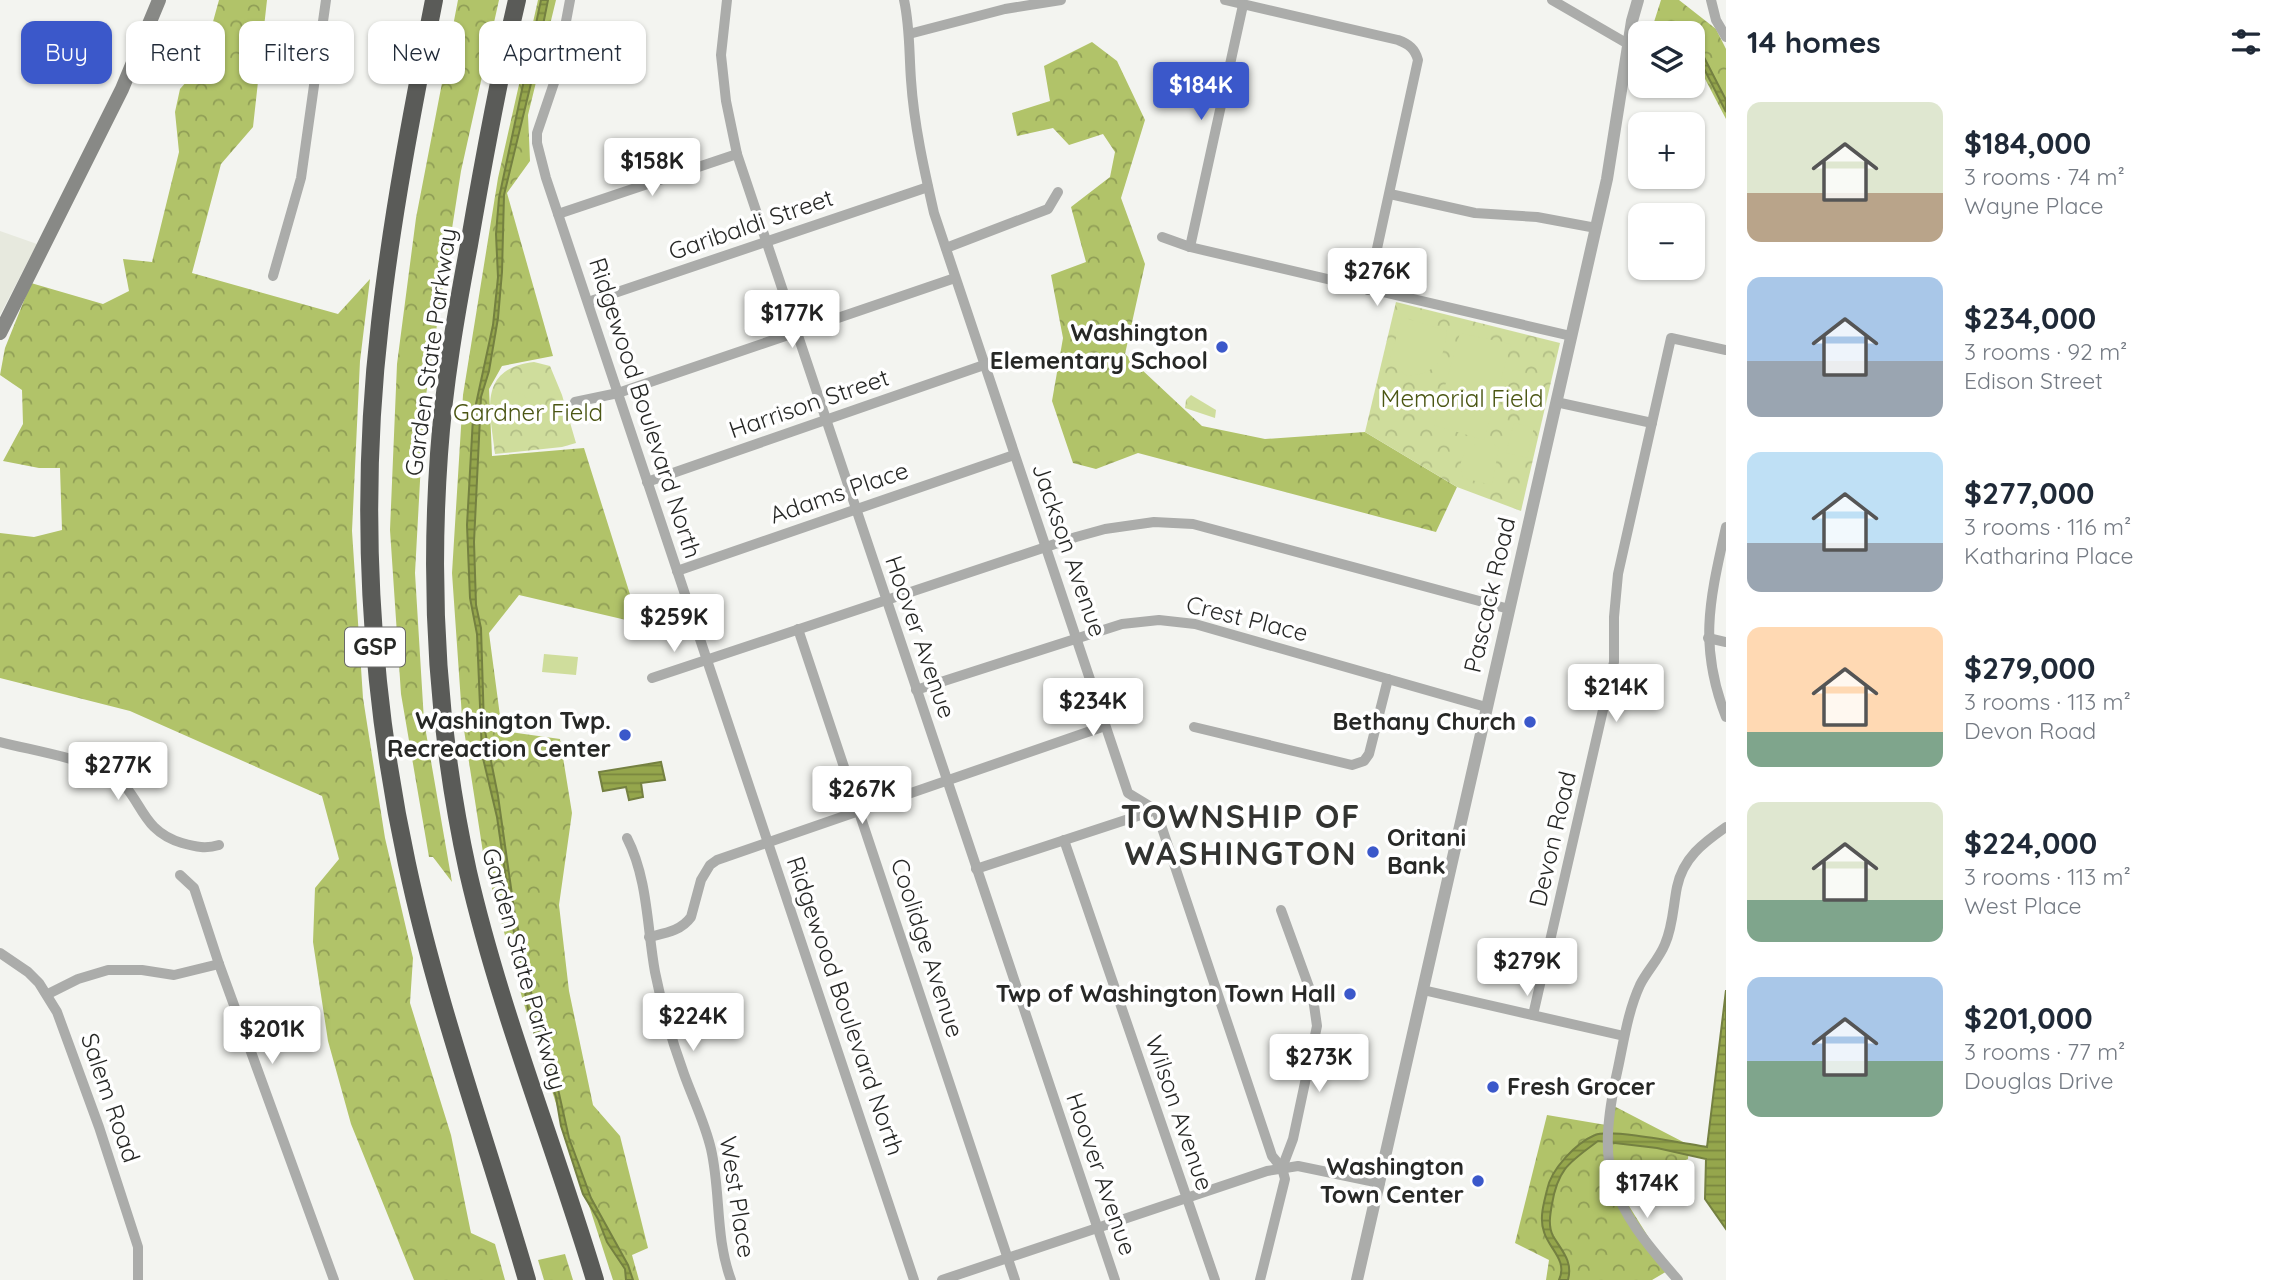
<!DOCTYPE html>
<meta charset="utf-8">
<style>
body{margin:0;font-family:Quicksand,sans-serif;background:#f2f2f3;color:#1f2937;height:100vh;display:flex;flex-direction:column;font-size:26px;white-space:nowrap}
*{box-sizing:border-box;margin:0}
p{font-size:23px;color:#747a83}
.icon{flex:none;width:38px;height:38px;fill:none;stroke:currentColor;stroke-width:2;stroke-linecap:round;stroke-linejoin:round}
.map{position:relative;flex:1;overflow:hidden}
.drawer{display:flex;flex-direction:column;background:#fff;width:560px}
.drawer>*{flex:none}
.hud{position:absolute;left:21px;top:21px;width:665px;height:63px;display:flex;gap:14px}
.buttons{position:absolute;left:1628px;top:21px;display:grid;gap:14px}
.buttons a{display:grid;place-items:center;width:77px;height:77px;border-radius:14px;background:#fff;box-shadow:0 2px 5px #0004;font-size:35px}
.price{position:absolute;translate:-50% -60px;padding:0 16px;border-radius:7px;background:#fff;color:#222;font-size:23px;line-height:46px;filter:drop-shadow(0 2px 4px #0008)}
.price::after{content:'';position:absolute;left:50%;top:42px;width:21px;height:16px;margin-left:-10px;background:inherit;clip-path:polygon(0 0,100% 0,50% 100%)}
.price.current{background:#3b58ca;color:#fff}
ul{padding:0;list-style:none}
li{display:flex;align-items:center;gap:21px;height:175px;padding:0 21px}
li span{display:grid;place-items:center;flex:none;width:196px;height:140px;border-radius:14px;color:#555}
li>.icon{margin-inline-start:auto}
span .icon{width:84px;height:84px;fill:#fffc;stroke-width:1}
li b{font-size:30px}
h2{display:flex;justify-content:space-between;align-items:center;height:84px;padding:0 21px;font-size:30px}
.pill{padding:0 24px;border-radius:14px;background:#fff;box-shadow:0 2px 5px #0004;font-size:24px;line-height:63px}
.pill.current{background:#3b58ca;color:#fff}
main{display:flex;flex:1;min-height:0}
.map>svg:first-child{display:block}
</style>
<main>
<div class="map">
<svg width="1726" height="1280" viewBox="0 0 1726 1280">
<defs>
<pattern id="forest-crowns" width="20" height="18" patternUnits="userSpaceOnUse" patternTransform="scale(1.75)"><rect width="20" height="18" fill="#b1c369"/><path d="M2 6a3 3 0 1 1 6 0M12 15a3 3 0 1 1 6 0" fill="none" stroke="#909e56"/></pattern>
<pattern id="park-crowns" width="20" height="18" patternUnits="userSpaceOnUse" patternTransform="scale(1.75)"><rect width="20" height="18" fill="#cfdd9c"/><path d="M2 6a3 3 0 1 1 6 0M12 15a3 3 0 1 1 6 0" fill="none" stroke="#b2be86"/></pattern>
<pattern id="water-rules" width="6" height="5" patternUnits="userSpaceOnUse" patternTransform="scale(1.75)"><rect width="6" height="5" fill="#95a64c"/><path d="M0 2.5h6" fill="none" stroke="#7a873f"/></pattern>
</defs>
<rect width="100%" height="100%" fill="#f3f4f0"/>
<path fill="#e7e9de" d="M0,231L37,244L0,315Z"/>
<g fill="url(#forest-crowns)">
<path d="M219,0H267L253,127L221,164L192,273L338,314L370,279L360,361L352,531L363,698L385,838L413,958L410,1003L451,1135L471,1233L495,1244L505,1280H414L351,1124L328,1041L313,942L315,888L339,859L322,796L130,711L0,678V533L34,537L62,530L60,468H39L3,461L23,424L22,390L0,375L5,348L31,283L103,304L129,291L123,259L152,262L179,152L175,112L180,89L201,65Z"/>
<path d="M458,0H499L461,171L424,408L415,573L424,721L452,882L433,857H429L401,694L390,530L397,364L416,218Z"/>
<path d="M538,0H556L528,115L530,161L507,193L553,356L502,366L489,389L492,456L584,448L639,623L519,595L489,633L502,731L560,739L572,813L559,905L569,991L593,1105L620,1136L648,1248L632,1255L639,1280H613L523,1001L484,859L462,717L452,573L463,395L498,178Z"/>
<path d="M1661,0H1679L1716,29L1726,49V119L1704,77L1692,65V33H1664L1654,22Z"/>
<path d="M1092,42L1117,61L1145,120L1121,198L1145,264L1125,354L1202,426L1265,439L1365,432L1457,487L1436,532L1138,453L1096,469L1073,463L1052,401L1063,338L1051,275L1086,262L1071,207L1110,177L1115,152L1103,134L1069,145L1053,128L1017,136L1012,113L1050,101L1044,66Z"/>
<path d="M1610,1104L1689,1145L1688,1159L1619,1190L1669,1270L1652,1280H1546L1549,1260L1515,1243L1547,1115L1606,1125Z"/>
<path d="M565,1254L573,1280H544L538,1260Z"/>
</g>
<g fill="url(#park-crowns)">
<path d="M1396,302L1560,343L1521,511L1457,487L1365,432Z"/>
<path d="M534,362L550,366L562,395L576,443L562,447L495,454C490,410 477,369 534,362Z"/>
<path d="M1191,395L1216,410L1215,418L1185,408L1186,400Z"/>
</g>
<g fill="#cfdd9c">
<path d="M1402,317L1447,331C1443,360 1439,373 1407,376L1389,362Z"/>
<path d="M1460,333L1511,344L1484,440L1434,425Z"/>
<path d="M512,392C528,393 533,403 531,418L501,425L499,398Z"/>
<path d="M1514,423L1534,427L1527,458L1506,453Z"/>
<path d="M1477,444H1492L1499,447L1492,485L1463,478C1458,463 1461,451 1477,444Z"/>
<path d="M544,654L578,657L576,675L542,672Z"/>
</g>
<g fill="url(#water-rules)" stroke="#748041" stroke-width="2">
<path d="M541,0H548L533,75L504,195L502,272L498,318L489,371L481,397L474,542L476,605L481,628L484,726L498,796L515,916L528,971L535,1018L558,1089L569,1138L591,1198L628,1265L633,1280H626L625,1269L607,1242L598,1219L583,1194L561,1126L556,1097L530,1020L513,927L497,817L482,754L477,634L470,598L467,525L473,418L493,325L498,277L496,234L499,198Z"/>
<path d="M1692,34L1726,100V112L1692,45Z"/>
<path d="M661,762L665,780L641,783L643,797L629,800L626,787L603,791L599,772Z"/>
<path d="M1726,990V1229L1705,1199L1706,1159L1657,1148L1598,1141C1570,1162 1558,1168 1552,1204C1550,1215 1548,1226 1553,1236C1562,1251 1573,1261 1568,1280H1559C1568,1260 1549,1249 1544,1232C1539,1218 1544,1203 1547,1190C1551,1169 1576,1143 1595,1135C1610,1128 1687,1144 1707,1147Z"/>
</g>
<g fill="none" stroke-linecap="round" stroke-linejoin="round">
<g stroke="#abacaa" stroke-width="10">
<path d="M570,0L555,80L537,133V143L546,178L914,1280"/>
<path d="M727,0L721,55L726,101L737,154L1115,1280"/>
<path d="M904,0C910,27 909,53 911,80C914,125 924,169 934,213L1128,793L1156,810L1272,1156L1282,1168"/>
<path d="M1225,0L1398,40C1409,44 1415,49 1418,60L1368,290"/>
<path d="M1552,0L1628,44"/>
<path d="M1711,0L1716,20L1726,37"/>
<path d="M909,34L1005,9L1061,0"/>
<path d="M1390,194L1475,213L1537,217L1596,228"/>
<path d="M558,214L737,154"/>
<path d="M1162,237L1190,247L1571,336"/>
<path d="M1190,247L1243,5"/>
<path d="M946,248L1048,209L1058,192"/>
<path d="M273,276L301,178L326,0"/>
<path d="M588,302L928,187"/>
<path d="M575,402L618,393L955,278"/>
<path d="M1556,402L1652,423"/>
<path d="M647,482L984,365"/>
<path d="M1726,527C1710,599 1698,645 1726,717"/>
<path d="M677,571L1014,455"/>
<path d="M798,629L1015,1280"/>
<path d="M1708,638L1726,642"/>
<path d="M652,678L1076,537L1105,529L1154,522L1193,524L1509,609"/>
<path d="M916,690L1122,624L1159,620L1195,624L1486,707"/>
<path d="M1194,727L1352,765L1364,761L1369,754L1388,679"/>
<path d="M0,742C31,750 78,758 105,771C144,790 135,829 182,843C196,847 206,849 219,845"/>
<path d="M627,838C648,879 647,928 655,972C662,1007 672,1041 684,1074C693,1099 705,1123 711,1149C721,1193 715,1237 731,1280"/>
<path d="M1064,840L1215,1280"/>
<path d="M976,869L1156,810"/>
<path d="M180,875L194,888L219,964L334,1280"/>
<path d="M649,937C665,933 681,931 691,917L701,880L710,865L717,860L1105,726"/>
<path d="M0,953L28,972L39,983L57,1012L99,1127L138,1247V1280"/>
<path d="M1423,990L1624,1036"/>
<path d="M48,994L78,979L108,970H142L174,975L219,964"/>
<path d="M1533,1015L1614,662V617L1618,574L1671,338L1726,350"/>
<path d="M942,1280L1267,1171L1298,1166L1380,1183"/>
<path d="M1260,1280L1285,1179L1282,1168L1293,1139L1317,1026L1313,998L1281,910"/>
<path d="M1678,1280C1609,1202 1595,1171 1618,1068C1624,1040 1628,1011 1640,985C1647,971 1659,959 1665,944C1673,926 1673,907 1677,887C1683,858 1703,843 1726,827"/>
</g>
<path stroke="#abacaa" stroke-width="12" d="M1357,1280L1607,179L1632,21L1638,0"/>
<path stroke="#888986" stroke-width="14" d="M0,333L122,89L159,0"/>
<g stroke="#5a5b58" stroke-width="18">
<path d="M434,0C413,107 392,215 380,323C359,503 369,688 407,864C437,1005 487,1142 527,1280"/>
<path d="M517,0C498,81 483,163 469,245C456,314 444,383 439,454C429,594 438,735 468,872C500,1011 554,1144 595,1280"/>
</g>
</g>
<g fill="#3b58ca" stroke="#fff" stroke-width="2.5">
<circle cx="1222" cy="347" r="7"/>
<circle cx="1530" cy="722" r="7"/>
<circle cx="625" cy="735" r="7"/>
<circle cx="1373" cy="852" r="7"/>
<circle cx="1350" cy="994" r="7"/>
<circle cx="1493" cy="1087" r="7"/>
<circle cx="1478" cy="1181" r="7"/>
</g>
<g text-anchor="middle" stroke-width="7" stroke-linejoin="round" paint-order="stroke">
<rect fill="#fff" stroke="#686867" stroke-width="2" x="345" y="627.5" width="60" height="39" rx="5"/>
<g font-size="23" font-weight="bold" fill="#272826">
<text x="375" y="655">GSP</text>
</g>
<g font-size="24" fill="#272826" stroke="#fff">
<text transform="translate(751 225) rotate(-19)" y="8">Garibaldi Street</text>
<text transform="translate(431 352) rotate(-82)" y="8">Garden State Parkway</text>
<text transform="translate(809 404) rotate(-19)" y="8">Harrison Street</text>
<text transform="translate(645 408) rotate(72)" y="8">Ridgewood Boulevard North</text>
<text transform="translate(839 493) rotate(-19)" y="8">Adams Place</text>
<text transform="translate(1069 550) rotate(71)" y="8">Jackson Avenue</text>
<text transform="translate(1490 595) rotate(-77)" y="8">Pascack Road</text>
<text transform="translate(1247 619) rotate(14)" y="8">Crest Place</text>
<text transform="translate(920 637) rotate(71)" y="8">Hoover Avenue</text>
<text transform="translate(1553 839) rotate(-77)" y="8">Devon Road</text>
<text transform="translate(927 948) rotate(72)" y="8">Coolidge Avenue</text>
<text transform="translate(524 969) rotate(74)" y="8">Garden State Parkway</text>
<text transform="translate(845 1006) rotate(71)" y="8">Ridgewood Boulevard North</text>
<text transform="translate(110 1098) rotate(71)" y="8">Salem Road</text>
<text transform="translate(1179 1113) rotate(71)" y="8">Wilson Avenue</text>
<text transform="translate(1101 1174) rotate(71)" y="8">Hoover Avenue</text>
<text transform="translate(737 1197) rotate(81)" y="8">West Place</text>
</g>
<g font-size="24" font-weight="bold" fill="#272826" stroke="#fff" text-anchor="end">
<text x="1208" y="341">Washington<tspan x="1208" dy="28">Elementary School</tspan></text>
<text x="611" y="729">Washington Twp.<tspan x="611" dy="28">Recreaction Center</tspan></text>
<text x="1516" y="730">Bethany Church</text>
<text x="1387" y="846" text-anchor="start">Oritani<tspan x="1387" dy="28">Bank</tspan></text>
<text x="1336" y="1002">Twp of Washington Town Hall</text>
<text x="1507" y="1095" text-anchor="start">Fresh Grocer</text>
<text x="1464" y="1175">Washington<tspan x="1464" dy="28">Town Center</tspan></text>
</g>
<g font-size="24" fill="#4b5614" stroke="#fff">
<text x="1462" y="407">Memorial Field</text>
<text x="528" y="421">Gardner Field</text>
</g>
<g font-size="32" font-weight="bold" letter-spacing="2" fill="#333431" stroke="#fff">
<text x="1241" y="828">TOWNSHIP OF<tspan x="1241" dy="37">WASHINGTON</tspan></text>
</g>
</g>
</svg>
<div class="buttons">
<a><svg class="icon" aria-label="layers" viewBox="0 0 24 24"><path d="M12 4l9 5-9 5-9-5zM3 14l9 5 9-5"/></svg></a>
<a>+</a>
<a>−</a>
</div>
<b class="price current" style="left:1201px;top:122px">$184K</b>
<b class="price" style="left:652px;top:198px">$158K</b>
<b class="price" style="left:1377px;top:308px">$276K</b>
<b class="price" style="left:792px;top:350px">$177K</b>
<b class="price" style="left:674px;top:654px">$259K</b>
<b class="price" style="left:1616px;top:724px">$214K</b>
<b class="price" style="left:1093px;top:738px">$234K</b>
<b class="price" style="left:118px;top:802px">$277K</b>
<b class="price" style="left:862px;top:826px">$267K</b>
<b class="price" style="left:1527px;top:998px">$279K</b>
<b class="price" style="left:693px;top:1053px">$224K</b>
<b class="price" style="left:272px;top:1066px">$201K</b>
<b class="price" style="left:1319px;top:1094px">$273K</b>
<b class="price" style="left:1647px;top:1220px">$174K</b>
<div class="hud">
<a class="pill current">Buy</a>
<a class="pill">Rent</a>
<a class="pill">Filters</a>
<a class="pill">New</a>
<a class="pill">Apartment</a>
</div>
</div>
<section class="drawer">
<h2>14 homes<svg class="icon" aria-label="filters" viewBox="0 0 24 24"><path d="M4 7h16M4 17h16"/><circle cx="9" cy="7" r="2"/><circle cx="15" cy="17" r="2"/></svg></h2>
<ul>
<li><span style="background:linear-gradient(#dfe7d0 65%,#b9a48a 0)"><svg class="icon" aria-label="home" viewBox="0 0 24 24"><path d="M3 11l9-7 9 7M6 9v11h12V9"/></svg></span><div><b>$184,000</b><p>3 rooms · 74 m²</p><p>Wayne Place</p></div></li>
<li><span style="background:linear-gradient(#a9c7e8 60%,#9aa5b1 0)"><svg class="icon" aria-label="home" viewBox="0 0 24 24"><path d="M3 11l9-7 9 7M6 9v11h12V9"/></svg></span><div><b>$234,000</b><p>3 rooms · 92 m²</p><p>Edison Street</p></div></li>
<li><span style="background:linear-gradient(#bfe0f5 65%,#9aa5b1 0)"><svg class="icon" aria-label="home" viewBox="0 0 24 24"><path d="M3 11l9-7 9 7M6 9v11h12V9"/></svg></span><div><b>$277,000</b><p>3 rooms · 116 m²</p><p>Katharina Place</p></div></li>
<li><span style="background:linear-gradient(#ffd9b3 75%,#7fa58c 0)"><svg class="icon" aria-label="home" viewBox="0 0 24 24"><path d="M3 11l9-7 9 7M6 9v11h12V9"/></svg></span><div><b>$279,000</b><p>3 rooms · 113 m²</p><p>Devon Road</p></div></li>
<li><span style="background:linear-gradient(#dfe7d0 70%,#7fa58c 0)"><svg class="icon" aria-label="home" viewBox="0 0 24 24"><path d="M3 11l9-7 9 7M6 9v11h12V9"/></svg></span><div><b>$224,000</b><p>3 rooms · 113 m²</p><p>West Place</p></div></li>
<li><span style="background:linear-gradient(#a9c7e8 60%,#7fa58c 0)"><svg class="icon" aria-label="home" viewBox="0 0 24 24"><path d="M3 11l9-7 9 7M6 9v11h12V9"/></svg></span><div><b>$201,000</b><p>3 rooms · 77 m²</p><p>Douglas Drive</p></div></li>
</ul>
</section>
</main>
